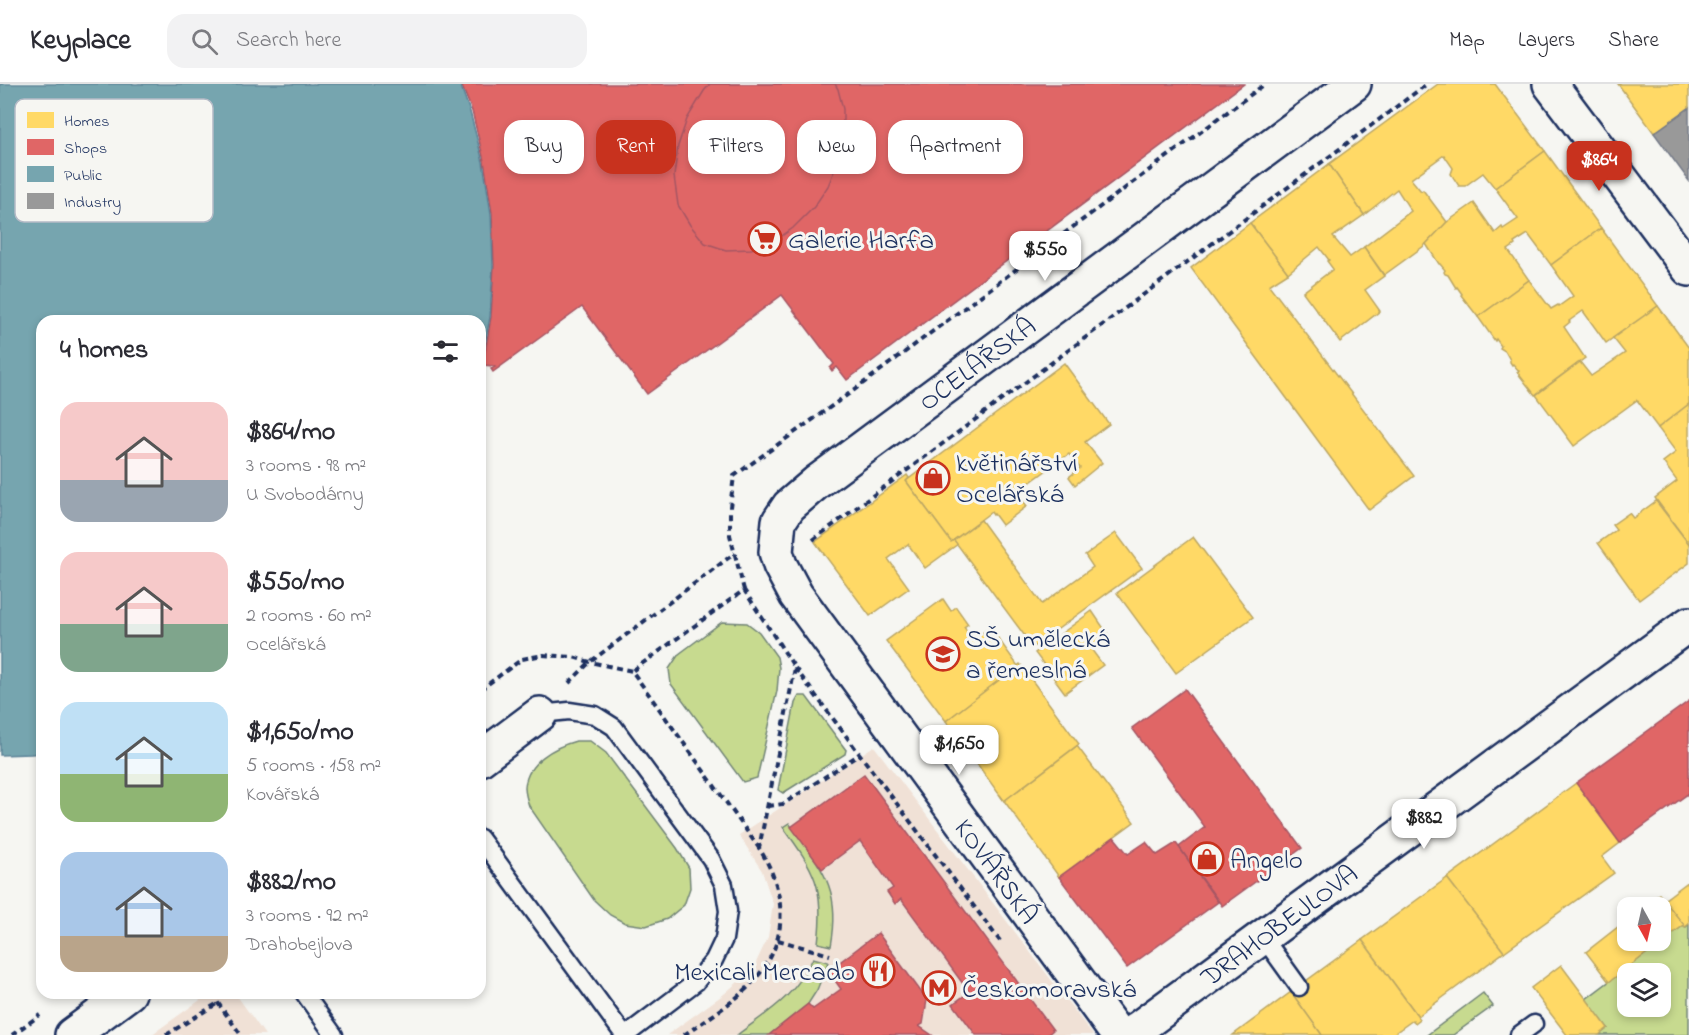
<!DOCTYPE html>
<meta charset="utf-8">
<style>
body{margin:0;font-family:"Indie Flower",sans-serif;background:#f2f2f3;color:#2b2b33;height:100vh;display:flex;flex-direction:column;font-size:22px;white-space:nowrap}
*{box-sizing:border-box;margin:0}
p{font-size:20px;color:#7c7c81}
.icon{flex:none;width:33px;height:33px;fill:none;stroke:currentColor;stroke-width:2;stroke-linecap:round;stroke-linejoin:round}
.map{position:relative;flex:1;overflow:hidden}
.panel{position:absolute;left:36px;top:231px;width:450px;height:684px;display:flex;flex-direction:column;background:#fff;border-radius:18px;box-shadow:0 3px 9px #0003}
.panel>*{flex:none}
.hud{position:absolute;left:504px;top:36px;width:570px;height:54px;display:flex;gap:12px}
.needle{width:39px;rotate:172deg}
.tools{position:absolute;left:1617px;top:813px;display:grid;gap:12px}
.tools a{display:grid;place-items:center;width:54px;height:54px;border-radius:12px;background:#fff;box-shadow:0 3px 9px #0003;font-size:30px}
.price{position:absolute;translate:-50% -51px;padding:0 14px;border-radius:12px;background:#fff;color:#222;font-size:20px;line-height:39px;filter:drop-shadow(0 2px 3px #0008)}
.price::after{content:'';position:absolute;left:50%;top:36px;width:18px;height:14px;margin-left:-9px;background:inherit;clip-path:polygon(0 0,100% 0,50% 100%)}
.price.current{background:#c8321e;color:#fff}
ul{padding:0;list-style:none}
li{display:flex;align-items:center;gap:18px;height:150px;padding:0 24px}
li span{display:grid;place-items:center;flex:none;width:168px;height:120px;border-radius:18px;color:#555}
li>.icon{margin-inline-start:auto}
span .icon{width:72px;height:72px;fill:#fffc;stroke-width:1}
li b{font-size:26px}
h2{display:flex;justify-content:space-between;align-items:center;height:72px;padding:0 24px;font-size:26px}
.pill{padding:0 21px;border-radius:18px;background:#fff;box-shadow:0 3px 9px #0003;font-size:21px;line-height:54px}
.pill.current{background:#c8321e;color:#fff}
header{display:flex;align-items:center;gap:36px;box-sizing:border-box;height:84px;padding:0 30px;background:#fff;border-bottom:2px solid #e1e1e2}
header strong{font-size:28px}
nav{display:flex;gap:33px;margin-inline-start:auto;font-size:21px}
.search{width:420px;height:54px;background:#f2f2f3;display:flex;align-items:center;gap:15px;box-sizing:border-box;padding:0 21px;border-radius:18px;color:#7c7c81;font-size:22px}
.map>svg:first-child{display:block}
</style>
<header>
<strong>Keyplace</strong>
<div class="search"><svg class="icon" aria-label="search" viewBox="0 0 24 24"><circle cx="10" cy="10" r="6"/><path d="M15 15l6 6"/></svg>Search here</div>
<nav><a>Map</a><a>Layers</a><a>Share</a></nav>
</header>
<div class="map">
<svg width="1689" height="951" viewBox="0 0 1689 951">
<rect width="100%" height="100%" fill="#f6f6f2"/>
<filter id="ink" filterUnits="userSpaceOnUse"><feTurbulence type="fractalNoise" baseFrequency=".0167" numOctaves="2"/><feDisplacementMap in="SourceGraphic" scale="12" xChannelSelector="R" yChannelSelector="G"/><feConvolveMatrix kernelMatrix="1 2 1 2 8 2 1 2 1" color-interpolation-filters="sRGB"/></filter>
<g filter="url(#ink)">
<g fill="#f0e1d6">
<path d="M874,662L1093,951H667L724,910L753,885L768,853L773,820L762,787L739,751Z"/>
<path d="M210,909H235L265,951H151Z"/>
</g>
<g fill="#c7da8f" stroke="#718476" stroke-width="1.5" fill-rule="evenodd">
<path d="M722,538L747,539L759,548L777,573L779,584L777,607L757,694L743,698L671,600L669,585L679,570Z"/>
<path d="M799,612H806L846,666L845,670L783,709L778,706L795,619Z"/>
<path d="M576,657H590L606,669L677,764L689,784L690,804L684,821L667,835L646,842L625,839L610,831L594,816L529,722C527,716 525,709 525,703C527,678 554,663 576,657Z"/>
<path d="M789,739C821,784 842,803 831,862L818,859C825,803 815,787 783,743Z"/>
<path d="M1689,840V951H1599L1608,944L1586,915L1684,841L1686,843ZM1628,890H1660V922H1628Z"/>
<path d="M813,874L828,878L817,906L808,920L769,951H737C769,927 796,912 813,874Z"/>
<path d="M1483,909L1493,922L1453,951H1427Z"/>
</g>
<g fill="#ffd966" stroke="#bba664" stroke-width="1.5">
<path d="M1438,0H1495L1545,67L1495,104L1483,89L1465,102H1459L1451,90L1453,84L1444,71L1411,95L1421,107L1423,106L1447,138L1424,162L1384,191L1364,163L1411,127L1397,105L1364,131L1329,80Z"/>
<path d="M1618,0H1689V24L1654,49Z"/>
<path d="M1545,67L1601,144L1551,181L1528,150L1514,159L1515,161L1508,166L1529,196L1478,233L1461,211L1462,210L1457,203L1456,204L1448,191L1445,190L1444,188L1445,186L1440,180H1439L1426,160L1447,138L1474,119L1495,149L1502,143L1503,145L1518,135L1495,104Z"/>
<path d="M1329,80L1364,131L1333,153L1350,173L1364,163L1384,192L1365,206L1380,227L1340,258L1303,208L1333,185L1327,177L1329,176L1319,163L1288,189L1250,139Z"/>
<path d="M1250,139L1288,189L1269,201L1414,392L1369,426L1191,184Z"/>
<path d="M1601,144L1658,222L1606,259L1583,227L1569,237L1570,238L1564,243L1585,274L1535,311L1517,288L1519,287L1513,280L1512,281L1510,278V276L1505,267L1500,264L1501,262L1496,255L1495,257L1478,233L1529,196L1551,225L1558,221L1559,222L1573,212L1551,181Z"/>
<path d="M1658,222L1689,264V320L1658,344L1637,316L1574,362L1536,311L1580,278L1591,292L1625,269L1613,254Z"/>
<path d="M1064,279L1109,340L1085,358L1102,379L1075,401L1069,393L1080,384L1069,370L1017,408L1027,422L1002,441L994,430L993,431L991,428L951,458L906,397Z"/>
<path d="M1689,320V460L1655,414L1677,397L1663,378L1676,368L1658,344Z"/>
<path d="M907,391L909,394L906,397L951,458L954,456L958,460L925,484L908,460L888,475L909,504L870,532L815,458Z"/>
<path d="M1656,417L1689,460V479L1639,516L1598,459L1616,446L1612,441L1629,429L1633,434Z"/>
<path d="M981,436L1042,520L1093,483L1085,471L1116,449L1142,484L1033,563L954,456Z"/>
<path d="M1193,453L1253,533L1176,589L1117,509Z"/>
<path d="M943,515L951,527L956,523L968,540L964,543L973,556L990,543L1018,582L946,637L886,557Z"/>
<path d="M1092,527L1109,552L1091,565L1103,581L1065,609L1035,569Z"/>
<path d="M1020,580L1079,660L1004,717L946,637Z"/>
<path d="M1077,662L1134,738L1059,793L1000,711L1004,717Z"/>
<path d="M1576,699L1620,759L1602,773L1614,789L1504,868L1447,794Z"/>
<path d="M1447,794L1504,868L1418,932L1362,856Z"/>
<path d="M1689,797V840L1685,843L1664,816Z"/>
<path d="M1659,810L1684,841L1609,898L1586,868L1628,835V856H1660V824H1642Z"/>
<path d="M1362,856L1420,935L1415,939L1413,936L1392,951H1322L1291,908Z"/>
<path d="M1561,881L1608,944L1599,951H1567L1531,904Z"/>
<path d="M1291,908L1322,951H1233Z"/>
</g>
<g fill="#e06666" stroke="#a55664" stroke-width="1.5">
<path d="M461,0H1244L847,296L837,283L832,287L830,284L834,280L782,211L647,310L582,223L493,288L491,285L495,283L493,282L483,281L491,233L494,181L492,129L484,77L472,27Z"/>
<path d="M710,0H835L838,5L843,25V54L838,77L828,102L814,123L793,144L773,158L751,165L726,166L705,159L690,141L678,121L674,92L678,62L687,35L704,7Z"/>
<path d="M1185,605L1302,764L1222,822L1179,763L1205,743L1132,644Z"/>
<path d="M1689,617V709L1620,759L1576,699Z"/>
<path d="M864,690L1053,946L1047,951H976L953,920L969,908L901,815L895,820L887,808L893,804L860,757L822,785L791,743Z"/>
<path d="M1114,753L1128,770L1146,758L1157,771L1176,759L1218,818L1127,884L1059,793Z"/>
<path d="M878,849L927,916L923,940L919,942L932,951H769L808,920L813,925L841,905L828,887Z"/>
</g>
<path fill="#76a5af" stroke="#5b8297" stroke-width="1.5" d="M0,0H460L470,28L483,78L491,130L493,182L490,233L480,287V237H42V669L31,670L0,671Z"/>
<path fill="#999" stroke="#737987" stroke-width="1.5" d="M1689,24V97L1654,49Z"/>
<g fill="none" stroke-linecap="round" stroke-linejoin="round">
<g stroke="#1b2f5e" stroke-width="21">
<g id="service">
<path d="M540,630L569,627L595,631L614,643L711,775L724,801L728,827L724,855L714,876L696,898L626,951"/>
<path d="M480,754L624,951"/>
<path d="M1263,853L1299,903"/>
<path d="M304,909L334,951"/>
<path d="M1519,951L1534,940"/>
</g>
</g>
<g stroke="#1b2f5e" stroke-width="38">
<g id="minor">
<path d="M1550,0L1689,185"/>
<path d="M480,675L540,630"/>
<path d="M72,951L129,909"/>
<path id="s1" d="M1118,951L796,511L780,481L776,468L779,437L789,422L817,398L1354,0"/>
<path id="s2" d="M1129,951L1689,540"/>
</g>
</g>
<g stroke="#1b2f5e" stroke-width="4" stroke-dasharray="6 4.5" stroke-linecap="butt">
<path d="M813,456L1427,0"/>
<path d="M744,506L730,451V423L734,392L854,306L1265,0"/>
<path d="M795,584L1000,857"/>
<path d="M569,599L590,578L735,469"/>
<path d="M480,606L522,575L543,571L573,573L590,578L632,587"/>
<path d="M768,722L783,720L860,670"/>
<path d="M778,856L830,871"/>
<path d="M213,909L218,919L241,951"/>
<path d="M12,951L40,931"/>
<path d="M166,951L218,919"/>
<path d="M684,951C708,934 739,916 757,893C791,853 785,805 759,764L632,587L744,506L795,584L759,764"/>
</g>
<use href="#service" stroke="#f6f6f2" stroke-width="16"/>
<use href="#minor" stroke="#f6f6f2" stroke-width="33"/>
</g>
</g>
<defs>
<g id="supermarket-ring" transform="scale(1.725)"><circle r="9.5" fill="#f6f6f2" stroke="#c8321e" stroke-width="1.5"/><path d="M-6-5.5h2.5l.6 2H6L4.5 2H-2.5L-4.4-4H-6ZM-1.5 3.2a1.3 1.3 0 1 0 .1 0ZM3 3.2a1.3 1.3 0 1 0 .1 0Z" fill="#c8321e"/></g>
<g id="shop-ring" transform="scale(1.725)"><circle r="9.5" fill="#f6f6f2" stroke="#c8321e" stroke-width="1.5"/><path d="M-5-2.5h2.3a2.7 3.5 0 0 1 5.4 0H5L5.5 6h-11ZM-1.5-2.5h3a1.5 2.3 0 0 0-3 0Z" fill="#c8321e"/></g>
<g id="school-ring" transform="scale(1.725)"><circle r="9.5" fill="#f6f6f2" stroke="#c8321e" stroke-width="1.5"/><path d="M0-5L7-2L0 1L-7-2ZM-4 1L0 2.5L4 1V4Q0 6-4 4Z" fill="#c8321e"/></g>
<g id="restaurant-ring" transform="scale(1.725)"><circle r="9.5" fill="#f6f6f2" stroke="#c8321e" stroke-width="1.5"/><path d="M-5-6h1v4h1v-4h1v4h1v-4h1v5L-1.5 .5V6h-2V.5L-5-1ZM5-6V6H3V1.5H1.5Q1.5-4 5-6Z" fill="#c8321e"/></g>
<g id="metro-ring" transform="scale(1.725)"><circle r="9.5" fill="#f6f6f2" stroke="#c8321e" stroke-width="1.5"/><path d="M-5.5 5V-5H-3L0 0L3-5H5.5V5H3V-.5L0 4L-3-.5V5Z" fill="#c8321e"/></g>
</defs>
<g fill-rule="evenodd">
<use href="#supermarket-ring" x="765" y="155"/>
<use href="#shop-ring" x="933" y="394"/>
<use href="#school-ring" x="943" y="570"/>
<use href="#shop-ring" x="1207" y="775"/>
<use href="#restaurant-ring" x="878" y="887"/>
<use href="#metro-ring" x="939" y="904"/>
</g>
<g text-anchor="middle" stroke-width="6" stroke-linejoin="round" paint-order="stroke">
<g font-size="27" fill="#1b2f5e" stroke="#f6f6f2" text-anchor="start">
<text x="788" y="164">Galerie Harfa</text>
<text x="956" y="387">květinářství<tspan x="956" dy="31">Ocelářská</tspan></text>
<text x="966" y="563">SŠ umělecká<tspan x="966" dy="31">a řemeslná</tspan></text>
<text x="1230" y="784">Angelo</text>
<text x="855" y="896" text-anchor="end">Mexicali Mercado</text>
<text x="962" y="913">Českomoravská</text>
</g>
<g font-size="27" fill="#1b2f5e" stroke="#f6f6f2">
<text dy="9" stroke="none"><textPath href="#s1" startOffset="878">OCELÁŘSKÁ</textPath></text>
<text transform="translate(997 787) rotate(54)" y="9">KOVÁŘSKÁ</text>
<text dy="9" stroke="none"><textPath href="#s2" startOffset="186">DRAHOBEJLOVA</textPath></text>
</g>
</g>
<rect x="15" y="15" width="198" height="123" rx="9" fill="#f6f6f2" stroke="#b4bac6" stroke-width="1.5"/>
<rect x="27" y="28" width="27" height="16" fill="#ffd966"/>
<rect x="27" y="55" width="27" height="16" fill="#e06666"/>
<rect x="27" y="82" width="27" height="16" fill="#76a5af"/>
<rect x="27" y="109" width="27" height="16" fill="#999"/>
<g font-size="16" fill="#1b2f5e">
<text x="64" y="42">Homes</text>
<text x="64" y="69">Shops</text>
<text x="64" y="96">Public</text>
<text x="64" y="123">Industry</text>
</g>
</svg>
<div class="tools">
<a><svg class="needle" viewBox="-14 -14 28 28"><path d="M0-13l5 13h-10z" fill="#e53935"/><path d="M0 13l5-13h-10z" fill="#7c7c81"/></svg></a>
<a><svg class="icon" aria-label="layers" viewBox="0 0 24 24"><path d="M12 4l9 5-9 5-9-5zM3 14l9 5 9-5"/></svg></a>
</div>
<b class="price current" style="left:1599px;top:108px">$864</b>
<b class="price" style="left:1045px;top:198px">$550</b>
<b class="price" style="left:959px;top:692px">$1,650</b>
<b class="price" style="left:1424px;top:766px">$882</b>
<div class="hud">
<a class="pill">Buy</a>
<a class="pill current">Rent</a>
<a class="pill">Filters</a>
<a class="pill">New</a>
<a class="pill">Apartment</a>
</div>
<section class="panel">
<h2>4 homes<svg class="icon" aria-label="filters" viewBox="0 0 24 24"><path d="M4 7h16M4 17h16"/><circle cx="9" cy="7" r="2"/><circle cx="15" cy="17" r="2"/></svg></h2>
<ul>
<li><span style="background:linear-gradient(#f6c9c9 65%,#9aa5b1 0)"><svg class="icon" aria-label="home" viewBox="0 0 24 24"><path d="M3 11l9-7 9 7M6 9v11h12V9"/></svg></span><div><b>$864/mo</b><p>3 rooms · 98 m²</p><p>U Svobodárny</p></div></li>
<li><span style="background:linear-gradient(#f6c9c9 60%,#7fa58c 0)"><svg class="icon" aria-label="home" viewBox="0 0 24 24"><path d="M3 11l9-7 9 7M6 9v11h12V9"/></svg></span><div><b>$550/mo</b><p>2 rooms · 60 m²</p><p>Ocelářská</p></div></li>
<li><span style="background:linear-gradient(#bfe0f5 60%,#8fb573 0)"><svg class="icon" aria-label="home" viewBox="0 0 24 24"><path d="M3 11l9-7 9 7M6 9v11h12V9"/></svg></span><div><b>$1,650/mo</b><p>5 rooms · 158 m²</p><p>Kovářská</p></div></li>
<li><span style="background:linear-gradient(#a9c7e8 70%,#b9a48a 0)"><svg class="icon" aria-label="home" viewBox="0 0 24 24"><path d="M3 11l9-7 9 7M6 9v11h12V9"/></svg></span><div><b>$882/mo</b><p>3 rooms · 92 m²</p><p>Drahobejlova</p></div></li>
</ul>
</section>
</div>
